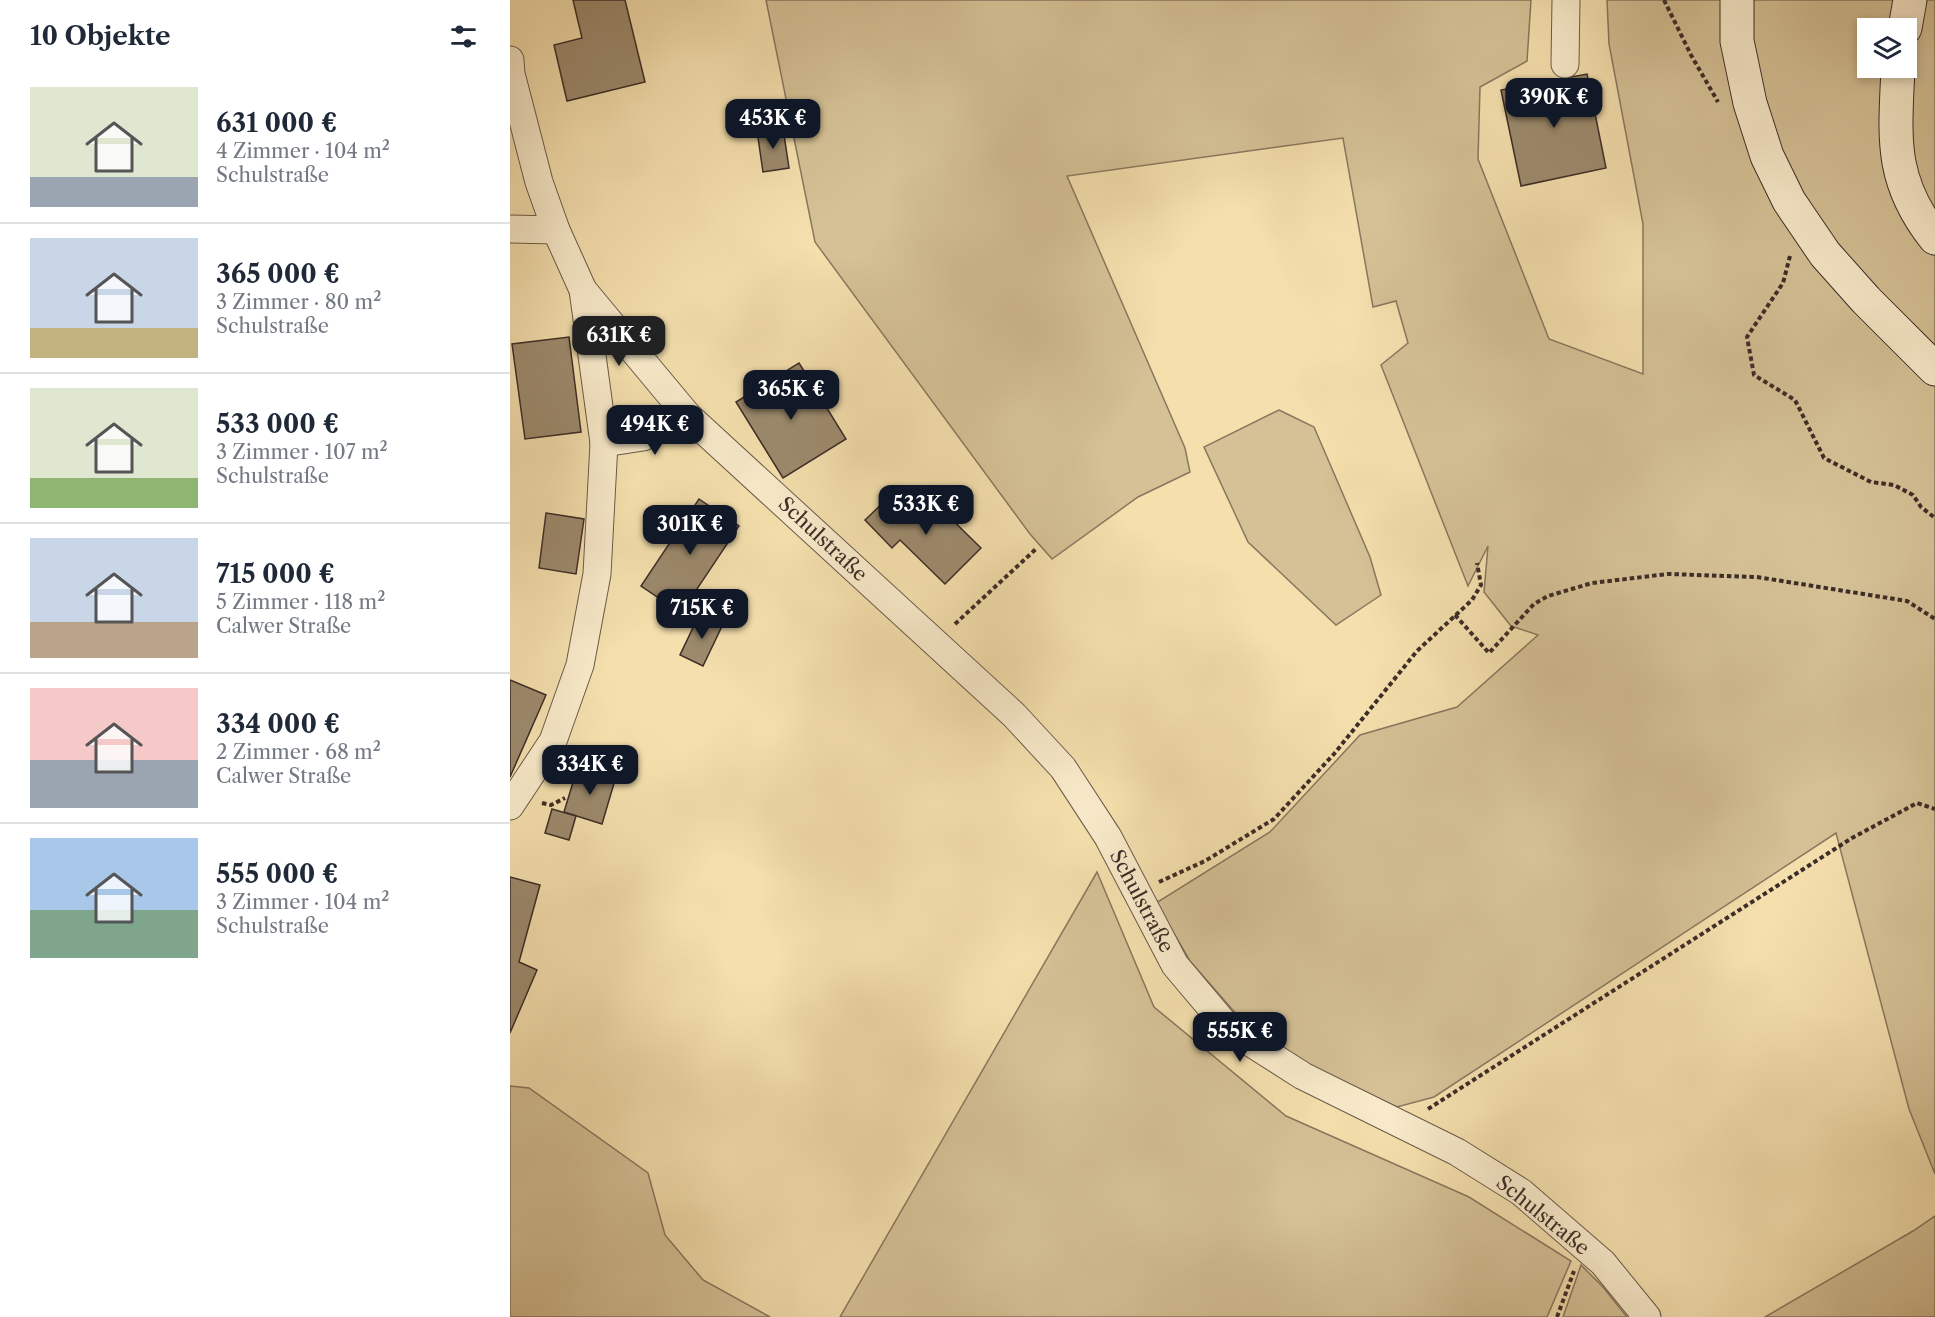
<!DOCTYPE html>
<html lang="de">
<meta charset="utf-8">
<style>
body{margin:0;font-family:"Libre Caslon Text",serif;background:#f2f2f3;color:#1f2937;height:100vh;display:flex;flex-direction:column;font-size:22px;white-space:nowrap}
*{box-sizing:border-box;margin:0}
p{font-size:20px;color:#747a83}
.icon{flex:none;width:33px;height:33px;fill:none;stroke:currentColor;stroke-width:2;stroke-linecap:round;stroke-linejoin:round}
.map{position:relative;flex:1;overflow:hidden}
.details{display:flex;flex-direction:column;background:#fff;width:510px}
.details>*{flex:none}
.fabs{position:absolute;left:1347px;top:18px;display:grid;gap:12px}
.fabs a{display:grid;place-items:center;width:60px;height:60px;border-radius:0px;background:#fff;box-shadow:0 3px 9px #0003;font-size:30px}
.price{position:absolute;translate:-50% -51px;padding:0 14px;border-radius:12px;background:#111827;color:#fff;font-size:20px;line-height:39px;filter:drop-shadow(0 2px 3px #0008)}
.price::after{content:'';position:absolute;left:50%;top:36px;width:18px;height:14px;margin-left:-9px;background:inherit;clip-path:polygon(0 0,100% 0,50% 100%)}
.price.active{background:#222;color:#fff}
ul{padding:0;list-style:none}
li{display:flex;align-items:center;gap:18px;height:150px;padding:0 30px}
li+li{border-top:2px solid #e0e1e3}
li span{display:grid;place-items:center;flex:none;width:168px;height:120px;border-radius:0px;color:#555}
li>.icon{margin-inline-start:auto}
span .icon{width:72px;height:72px;fill:#fffc;stroke-width:1}
li b{font-size:26px}
h2{display:flex;justify-content:space-between;align-items:center;height:72px;padding:0 30px;font-size:26px}
main{display:flex;flex:1;min-height:0}
.map>svg:first-child{display:block}
</style>
<main>
<section class="details">
<h2>10 Objekte<svg class="icon" aria-label="filters" viewBox="0 0 24 24"><path d="M4 7h16M4 17h16"/><circle cx="9" cy="7" r="2"/><circle cx="15" cy="17" r="2"/></svg></h2>
<ul>
<li><span style="background:linear-gradient(#dfe7d0 75%,#9aa5b1 0)"><svg class="icon" aria-label="home" viewBox="0 0 24 24"><path d="M3 11l9-7 9 7M6 9v11h12V9"/></svg></span><div><b>631 000 €</b><p>4 Zimmer · 104 m²</p><p>Schulstraße</p></div></li>
<li><span style="background:linear-gradient(#c9d6e8 75%,#c2b280 0)"><svg class="icon" aria-label="home" viewBox="0 0 24 24"><path d="M3 11l9-7 9 7M6 9v11h12V9"/></svg></span><div><b>365 000 €</b><p>3 Zimmer · 80 m²</p><p>Schulstraße</p></div></li>
<li><span style="background:linear-gradient(#dfe7d0 75%,#8fb573 0)"><svg class="icon" aria-label="home" viewBox="0 0 24 24"><path d="M3 11l9-7 9 7M6 9v11h12V9"/></svg></span><div><b>533 000 €</b><p>3 Zimmer · 107 m²</p><p>Schulstraße</p></div></li>
<li><span style="background:linear-gradient(#c9d6e8 70%,#b9a48a 0)"><svg class="icon" aria-label="home" viewBox="0 0 24 24"><path d="M3 11l9-7 9 7M6 9v11h12V9"/></svg></span><div><b>715 000 €</b><p>5 Zimmer · 118 m²</p><p>Calwer Straße</p></div></li>
<li><span style="background:linear-gradient(#f6c9c9 60%,#9aa5b1 0)"><svg class="icon" aria-label="home" viewBox="0 0 24 24"><path d="M3 11l9-7 9 7M6 9v11h12V9"/></svg></span><div><b>334 000 €</b><p>2 Zimmer · 68 m²</p><p>Calwer Straße</p></div></li>
<li><span style="background:linear-gradient(#a9c7e8 60%,#7fa58c 0)"><svg class="icon" aria-label="home" viewBox="0 0 24 24"><path d="M3 11l9-7 9 7M6 9v11h12V9"/></svg></span><div><b>555 000 €</b><p>3 Zimmer · 104 m²</p><p>Schulstraße</p></div></li>
</ul>
</section>
<div class="map">
<svg width="1425" height="1317" viewBox="0 0 1425 1317">
<rect width="100%" height="100%" fill="#f4dfad"/>
<filter id="stains"><feTurbulence type="fractalNoise" baseFrequency=".00333" numOctaves="4"/><feColorMatrix values="0 0 0 0 .2 0 0 0 0 .09 0 0 0 0 .02 0 0 0 .5 -.17"/></filter>
<radialGradient id="worn" r=".72"><stop offset=".6" stop-color="#630" stop-opacity="0"/><stop offset="1" stop-color="#630" stop-opacity=".3"/></radialGradient>
<g fill="#d5c196" stroke="#89775f" stroke-width="1.5" fill-rule="evenodd">
<path d="M256,0H1021L1017,61L970,87L968,159L1039,339L1133,374V224L1099,44L1097,0H1425V1174L1399,1109L1326,833L924,1097L887,1107L799,1067L735,1024L680,961L646,903L760,832L850,735L947,707L1028,635L1001,626L974,592L978,546L958,586L871,365L898,343L886,301L863,307L833,138L557,176L675,448L680,472L628,497L542,559L520,534L305,242ZM1358,28H1396V68H1358Z"/>
<path d="M769,410L804,427L860,557L871,595L826,625L738,542L694,447Z"/>
<path d="M587,872L644,1007L776,1116L959,1197L1061,1261L1037,1317H330Z"/>
<path d="M0,1086L19,1088L138,1173L155,1235L193,1280L260,1317H0Z"/>
<path d="M1425,1216V1317H1255L1403,1231Z"/>
<path d="M1071,1265L1093,1287L1117,1317H1053Z"/>
</g>
<g fill="#9c8a6d" stroke="#3d2d28" stroke-width="1.5">
<path d="M63,0H115L135,82L57,101L44,45L72,38Z"/>
<path d="M1077,74L1096,168L1011,186L991,90Z"/>
<path d="M273,128L279,168L253,172L247,131Z"/>
<path d="M59,337L71,432L15,439L2,344Z"/>
<path d="M289,363L336,439L273,478L226,402Z"/>
<path d="M379,497L400,518L420,498L471,548L435,584L390,540L382,548L355,520Z"/>
<path d="M189,499L229,526L171,613L131,586Z"/>
<path d="M36,513L74,519L66,574L29,568Z"/>
<path d="M190,613L213,624L193,666L170,655Z"/>
<path d="M0,680L36,695L0,777Z"/>
<path d="M67,769L105,780L92,824L54,812Z"/>
<path d="M42,809L66,816L59,840L35,833Z"/>
<path d="M0,877L30,885L9,962L27,970L0,1033Z"/>
</g>
<g fill="none" stroke-linecap="round" stroke-linejoin="round">
<g stroke="#6b5a49" stroke-width="29">
<g id="street">
<path d="M0,60L1,74L29,182L46,230L73,290L94,443L87,574L70,665L43,741L0,806"/>
<path d="M1055,64L1056,0"/>
<path d="M0,229L46,230"/>
<path d="M73,290L178,416L504,715L553,768L598,837L665,965L719,1029L793,1076L947,1152L1011,1192L1093,1263L1137,1317"/>
<path d="M94,443L133,437L178,416"/>
</g>
</g>
<g stroke="#3d2d28" stroke-width="35">
<g id="secondary">
<path d="M1227,0V41L1240,103L1257,156L1279,201L1315,254L1356,300L1425,369"/>
<path d="M1395,28L1400,0"/>
<path d="M1388,68C1385,137 1379,180 1425,238"/>
</g>
</g>
<g stroke="#3d2d28" stroke-width="4" stroke-dasharray="4.5 3" stroke-linecap="butt">
<path d="M1154,0L1181,55L1208,102"/>
<path d="M1280,256L1273,283L1237,337L1244,375L1285,400L1314,458L1361,482L1384,485L1403,495L1411,507L1425,518"/>
<path d="M945,615L979,653L1024,604L1038,596L1082,583L1158,574L1247,577L1397,601L1425,619"/>
<path d="M445,624L527,548"/>
<path d="M32,803L41,805L55,798"/>
<path d="M649,882L695,861L764,819L824,754L907,651L962,600L971,585L967,563"/>
<path d="M918,1109L1342,838L1407,803L1425,809"/>
<path d="M1047,1317L1064,1271"/>
</g>
<use href="#street" stroke="#f8eaca" stroke-width="27"/>
<use href="#secondary" stroke="#f8eaca" stroke-width="33"/>
</g>
<g text-anchor="middle" stroke-width="4.5" stroke-linejoin="round" paint-order="stroke">
<g font-size="20" fill="#3d2d28" stroke="#f8eaca">
<text transform="translate(313 539) rotate(43)" y="7">Schulstraße</text>
<text transform="translate(632 901) rotate(62)" y="7">Schulstraße</text>
<text transform="translate(1033 1215) rotate(39)" y="7">Schulstraße</text>
</g>
</g>
<rect width="100%" height="100%" filter="url(#stains)"/>
<rect width="100%" height="100%" fill="url(#worn)"/>
</svg>
<div class="fabs">
<a><svg class="icon" aria-label="layers" viewBox="0 0 24 24"><path d="M12 4l9 5-9 5-9-5zM3 14l9 5 9-5"/></svg></a>
</div>
<b class="price" style="left:1044px;top:129px">390K €</b>
<b class="price" style="left:263px;top:150px">453K €</b>
<b class="price active" style="left:109px;top:367px">631K €</b>
<b class="price" style="left:281px;top:421px">365K €</b>
<b class="price" style="left:145px;top:456px">494K €</b>
<b class="price" style="left:416px;top:536px">533K €</b>
<b class="price" style="left:180px;top:556px">301K €</b>
<b class="price" style="left:192px;top:640px">715K €</b>
<b class="price" style="left:80px;top:796px">334K €</b>
<b class="price" style="left:730px;top:1063px">555K €</b>
</div>
</main>
